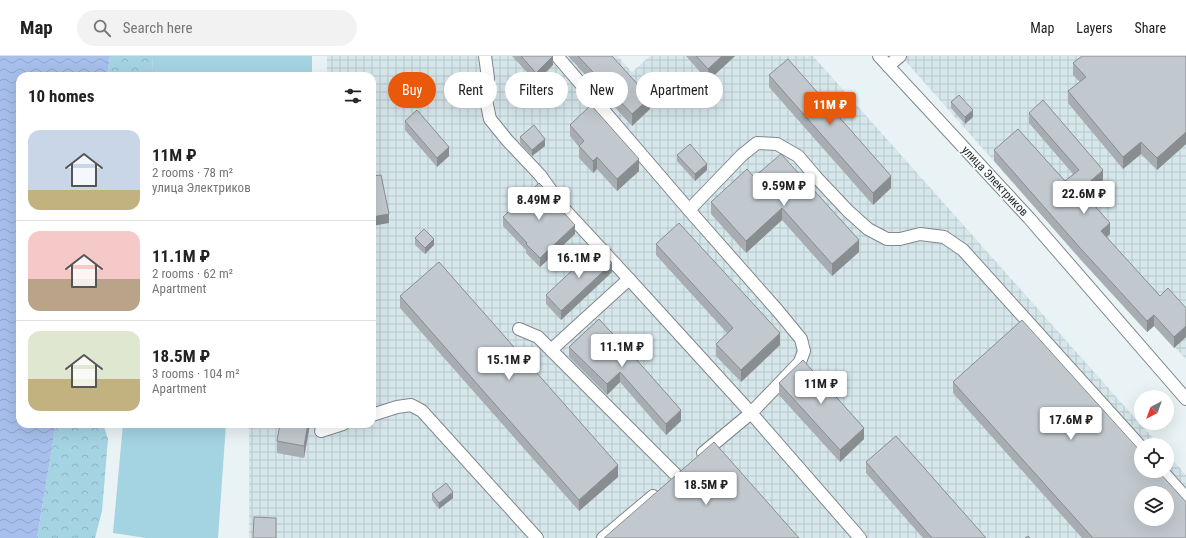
<!DOCTYPE html>
<meta charset="utf-8">
<style>
body{margin:0;font-family:"Roboto Condensed",sans-serif;background:#f2f2f2;color:#222;height:100vh;display:flex;flex-direction:column;font-size:15px;white-space:nowrap}
*{box-sizing:border-box;margin:0}
p{font-size:13px;color:#767676}
.icon{flex:none;width:22px;height:22px;fill:none;stroke:currentColor;stroke-width:2;stroke-linecap:round;stroke-linejoin:round}
.map{position:relative;flex:1;overflow:hidden}
.panel{position:absolute;left:16px;top:16px;width:360px;height:356px;display:flex;flex-direction:column;background:#fff;border-radius:12px;box-shadow:0 4px 16px #0002}
.panel>*{flex:none}
.top-card{position:absolute;left:388px;top:16px;width:380px;height:36px;display:flex;gap:8px}
.needle{width:26px;rotate:221deg}
.tools{position:absolute;left:1134px;top:334px;display:grid;gap:8px}
.tools a{display:grid;place-items:center;width:40px;height:40px;border-radius:50%;background:#fff;box-shadow:0 4px 16px #0002;font-size:20px}
.price{position:absolute;translate:-50% -34px;padding:0 9px;border-radius:4px;background:#fff;color:#222;font-size:13px;line-height:26px;filter:drop-shadow(0 1px 2px #0008)}
.price::after{content:'';position:absolute;left:50%;top:24px;width:12px;height:9px;margin-left:-6px;background:inherit;clip-path:polygon(0 0,100% 0,50% 100%)}
.price.selected{background:#ea580c;color:#fff}
ul{padding:0;list-style:none}
li{display:flex;align-items:center;gap:12px;height:100px;padding:0 12px}
li+li{border-top:1px solid #e0e0e0}
li span{display:grid;place-items:center;flex:none;width:112px;height:80px;border-radius:12px;color:#555}
li>.icon{margin-inline-start:auto}
span .icon{width:48px;height:48px;fill:#fffc;stroke-width:1}
li b{font-size:17px}
h2{display:flex;justify-content:space-between;align-items:center;height:48px;padding:0 12px;font-size:17px}
.chip{padding:0 14px;border-radius:18px;background:#fff;box-shadow:0 4px 16px #0002;font-size:14px;line-height:36px}
.chip.selected{background:#ea580c;color:#fff}
header{display:flex;align-items:center;gap:24px;box-sizing:border-box;height:56px;padding:0 20px;background:#fff;border-bottom:1px solid #e0e0e0}
header strong{font-size:19px}
nav{display:flex;gap:22px;margin-inline-start:auto;font-size:14px}
.search{width:280px;height:36px;background:#f2f2f2;display:flex;align-items:center;gap:10px;box-sizing:border-box;padding:0 14px;border-radius:22px;color:#767676;font-size:15px}
.map>svg:first-child{display:block}
</style>
<header>
<strong>Map</strong>
<div class="search"><svg class="icon" aria-label="search" viewBox="0 0 24 24"><circle cx="10" cy="10" r="6"/><path d="M15 15l6 6"/></svg>Search here</div>
<nav><a>Map</a><a>Layers</a><a>Share</a></nav>
</header>
<div class="map">
<svg width="1186" height="482" viewBox="0 0 1186 482">
<defs>
<pattern id="industrial-grid" width="8" height="8" patternUnits="userSpaceOnUse"><rect width="8" height="8" fill="#d6e7ec"/><path d="M0 4h8M4 0v8" fill="none" stroke="#b8c6cb"/></pattern>
<pattern id="forest-crowns" width="20" height="18" patternUnits="userSpaceOnUse"><rect width="20" height="18" fill="#a4d3e2"/><path d="M2 6a3 3 0 1 1 6 0M12 15a3 3 0 1 1 6 0" fill="none" stroke="#8db5c2"/></pattern>
<pattern id="water-waves" width="16" height="10" patternUnits="userSpaceOnUse"><rect width="16" height="10" fill="#a7bfec"/><path d="M0 5q4-4 8 0t8 0" fill="none" stroke="#90a4cb"/></pattern>
</defs>
<rect width="100%" height="100%" fill="#e9f2f5"/>
<g fill="url(#industrial-grid)" fill-rule="evenodd">
<path d="M327,0H617L632,16L650,0H804L806,1L807,0H813L1159,389H1141V415H1167V398L1186,419V482H249V368H372V20H327ZM1141,437H1167V463H1141Z"/>
<path d="M901,0H1186V303L1154,270L1147,276L1081,204Z"/>
</g>
<g fill="#a4d3e2">
<path d="M153,0H312V20H152Z"/>
<path d="M123,368H226L218,482H146L113,477Z"/>
</g>
<g fill="url(#forest-crowns)">
<path d="M110,0H153L152,20H107Z"/>
<path d="M56,368H103L108,383L102,455L95,482H37Z"/>
</g>
<path fill="url(#water-waves)" d="M0,0H110L107,20H20V368H56L37,482H0Z"/>
<g fill="none" stroke-linecap="round" stroke-linejoin="round">
<g stroke="#80888b" stroke-width="14">
<g id="minor">
<path d="M485,0L488,22L486,44L490,63L507,84L540,119L565,154L629,223L751,357L860,482"/>
<path d="M557,0L689,154L778,255L801,283L804,295L800,306L751,357L703,397"/>
<path d="M879,0L1029,162L1186,343"/>
<path d="M888,10L900,0"/>
<path d="M689,154L742,99L757,87L777,88L798,100L816,121L848,155L868,173L887,183H900L920,178L944,181L963,194L1141,391"/>
<path d="M519,273L538,281L677,420"/>
<path d="M551,294L629,223"/>
<path d="M372,359L397,351L411,349L422,355L537,482"/>
<path d="M321,375L343,368"/>
<path d="M1162,415L1186,442"/>
<path d="M603,482L653,440"/>
</g>
</g>
<use href="#minor" stroke="#fff" stroke-width="12"/>
</g>
<g fill="#a7adb1">
<path d="M512,0H553V9L536,26Z"/>
<path d="M568,0H612L650,53L632,70Z"/>
<path d="M686,0H735L708,25Z"/>
<path d="M1186,0V88L1157,114L1141,98L1123,113L1068,47V35L1080,26L1073,19V7Z"/>
<path d="M769,19L891,132L873,149L769,31Z"/>
<path d="M951,46L973,61L965,68L951,52Z"/>
<path d="M1029,57L1103,124L1082,143L1110,178L1106,181L1160,240L1186,252V281L1174,292L1154,270L1147,276L1081,204L994,105V94L1065,125L1073,118L1029,67Z"/>
<path d="M405,65L449,100L437,111L405,74Z"/>
<path d="M570,69L639,115L617,135L597,113L593,117L579,102V91L570,80Z"/>
<path d="M520,81L545,90L532,100L520,87Z"/>
<path d="M677,99L707,114L695,125L677,105Z"/>
<path d="M754,121L859,196L832,220L782,164L746,197L711,158V146Z"/>
<path d="M554,146L575,178L540,211L526,197V194L503,170V161Z"/>
<path d="M415,182L434,189L425,198L415,189Z"/>
<path d="M656,188L780,289L741,326L716,300V288L727,277L656,199Z"/>
<path d="M612,216L561,264L546,248V239Z"/>
<path d="M400,240L618,421L579,455L400,252Z"/>
<path d="M599,263L681,365L666,379L620,326L607,339L569,301V291Z"/>
<path d="M953,326L1186,482H1082L953,337Z"/>
<path d="M779,327L864,383L840,406L779,339Z"/>
<path d="M310,368L304,402L277,397V385Z"/>
<path d="M866,406L986,482H923L866,417Z"/>
<path d="M432,438L453,442L439,453L432,444Z"/>
</g>
<g fill="#888d90">
<path d="M553,0V9L536,26V17Z"/>
<path d="M722,0H735L708,25V13Z"/>
<path d="M650,42V53L632,70V58Z"/>
<path d="M973,54V61L965,68V61Z"/>
<path d="M1186,76V88L1157,114V102Z"/>
<path d="M545,83V90L532,100V94Z"/>
<path d="M1141,86V98L1123,113V101Z"/>
<path d="M449,91V100L437,111V102Z"/>
<path d="M597,101V113L593,117V105Z"/>
<path d="M639,103V115L617,135V123Z"/>
<path d="M707,108V114L695,125V118Z"/>
<path d="M1103,114V124L1077,147V137Z"/>
<path d="M891,120V132L873,149V137Z"/>
<path d="M782,152V164L746,197V185Z"/>
<path d="M389,158V167L372,170V161Z"/>
<path d="M1110,167V178L1101,186V175Z"/>
<path d="M575,169V178L540,211V202Z"/>
<path d="M434,183V189L425,198V192Z"/>
<path d="M859,184V196L832,220V208Z"/>
<path d="M612,207V216L561,264V255Z"/>
<path d="M1154,259V270L1147,276V265Z"/>
<path d="M1186,270V281L1174,292V281Z"/>
<path d="M780,277V289L741,326V314Z"/>
<path d="M620,316V326L607,339V328Z"/>
<path d="M681,354V365L666,379V368Z"/>
<path d="M308,368H310L304,402V390Z"/>
<path d="M864,372V383L840,406V394Z"/>
<path d="M618,409V421L579,455V444Z"/>
<path d="M453,436V442L439,453V447Z"/>
</g>
<g fill="#c2c9ce" stroke="#888d90" fill-rule="evenodd">
<path d="M521,0H553L536,17Z"/>
<path d="M578,0H612L650,42L632,58Z"/>
<path d="M696,0H722L708,13Z"/>
<path d="M1082,0H1186V76L1157,102L1141,86L1123,101L1068,35L1086,21L1073,7Z"/>
<path d="M788,3L891,120L873,137L769,19Z"/>
<path d="M959,39L973,54L965,61L951,46Z"/>
<path d="M1043,44L1103,114L1077,137L1089,151L1093,148L1110,167L1101,175L1160,240L1168,232L1186,252V270L1174,281L1154,259L1147,265L1081,193L994,94L1018,73L1065,125L1079,114L1029,57Z"/>
<path d="M591,49L639,103L617,123L597,101L593,105L579,90L584,85L570,69Z"/>
<path d="M417,54L449,91L437,102L405,65Z"/>
<path d="M534,69L545,83L532,94L520,81Z"/>
<path d="M690,88L707,108L695,118L677,99Z"/>
<path d="M781,98L859,184L832,208L782,152L746,185L711,146L747,113L754,121Z"/>
<path d="M381,119L389,158L372,161V120Z"/>
<path d="M539,127L554,142L552,144L575,169L540,202L526,188L527,187L503,161Z"/>
<path d="M679,167L780,277L741,314L716,288L733,272L656,188Z"/>
<path d="M424,173L434,183L425,192L415,182Z"/>
<path d="M597,191L612,207L561,255L546,239Z"/>
<path d="M439,206L618,409L579,444L400,240Z"/>
<path d="M599,263L635,302L681,354L666,368L620,316L607,328L569,291Z"/>
<path d="M1022,264L1141,396V415H1158L1186,446V482H1093L953,326ZM1141,437H1167V463H1141Z"/>
<path d="M803,304L864,372L840,394L779,327Z"/>
<path d="M280,368H308L304,390L277,385Z"/>
<path d="M896,380L986,482H932L866,406Z"/>
<path d="M714,386L799,482H604Z"/>
<path d="M446,427L453,436L439,447L432,438Z"/>
<path d="M254,461L276,462V482H253Z"/>
<path d="M1028,480L1030,482H1025Z"/>
</g>
<g text-anchor="middle" stroke-width="3" stroke-linejoin="round" paint-order="stroke">
<g font-size="12" fill="#2a2d2e" stroke="#fafeff">
<text transform="translate(995 125) rotate(47)" y="4">улица Электриков</text>
</g>
</g>
</svg>
<div class="tools">
<a><svg class="needle" viewBox="-14 -14 28 28"><path d="M0-13l5 13h-10z" fill="#e53935"/><path d="M0 13l5-13h-10z" fill="#767676"/></svg></a>
<a><svg class="icon" aria-label="locate" viewBox="0 0 24 24"><circle cx="12" cy="12" r="6"/><path d="M12 2v4M12 18v4M2 12h4M18 12h4"/></svg></a>
<a><svg class="icon" aria-label="layers" viewBox="0 0 24 24"><path d="M12 4l9 5-9 5-9-5zM3 14l9 5 9-5"/></svg></a>
</div>
<b class="price selected" style="left:830px;top:70px">11M ₽</b>
<b class="price" style="left:784px;top:151px">9.59M ₽</b>
<b class="price" style="left:1084px;top:159px">22.6M ₽</b>
<b class="price" style="left:539px;top:165px">8.49M ₽</b>
<b class="price" style="left:579px;top:223px">16.1M ₽</b>
<b class="price" style="left:622px;top:312px">11.1M ₽</b>
<b class="price" style="left:509px;top:325px">15.1M ₽</b>
<b class="price" style="left:821px;top:349px">11M ₽</b>
<b class="price" style="left:1071px;top:385px">17.6M ₽</b>
<b class="price" style="left:706px;top:450px">18.5M ₽</b>
<div class="top-card">
<a class="chip selected">Buy</a>
<a class="chip">Rent</a>
<a class="chip">Filters</a>
<a class="chip">New</a>
<a class="chip">Apartment</a>
</div>
<section class="panel">
<h2>10 homes<svg class="icon" aria-label="filters" viewBox="0 0 24 24"><path d="M4 7h16M4 17h16"/><circle cx="9" cy="7" r="2"/><circle cx="15" cy="17" r="2"/></svg></h2>
<ul>
<li><span style="background:linear-gradient(#c9d6e8 75%,#c2b280 0)"><svg class="icon" aria-label="home" viewBox="0 0 24 24"><path d="M3 11l9-7 9 7M6 9v11h12V9"/></svg></span><div><b>11M ₽</b><p>2 rooms · 78 m²</p><p>улица Электриков</p></div></li>
<li><span style="background:linear-gradient(#f6c9c9 60%,#b9a48a 0)"><svg class="icon" aria-label="home" viewBox="0 0 24 24"><path d="M3 11l9-7 9 7M6 9v11h12V9"/></svg></span><div><b>11.1M ₽</b><p>2 rooms · 62 m²</p><p>Apartment</p></div></li>
<li><span style="background:linear-gradient(#dfe7d0 60%,#c2b280 0)"><svg class="icon" aria-label="home" viewBox="0 0 24 24"><path d="M3 11l9-7 9 7M6 9v11h12V9"/></svg></span><div><b>18.5M ₽</b><p>3 rooms · 104 m²</p><p>Apartment</p></div></li>
</ul>
</section>
</div>
